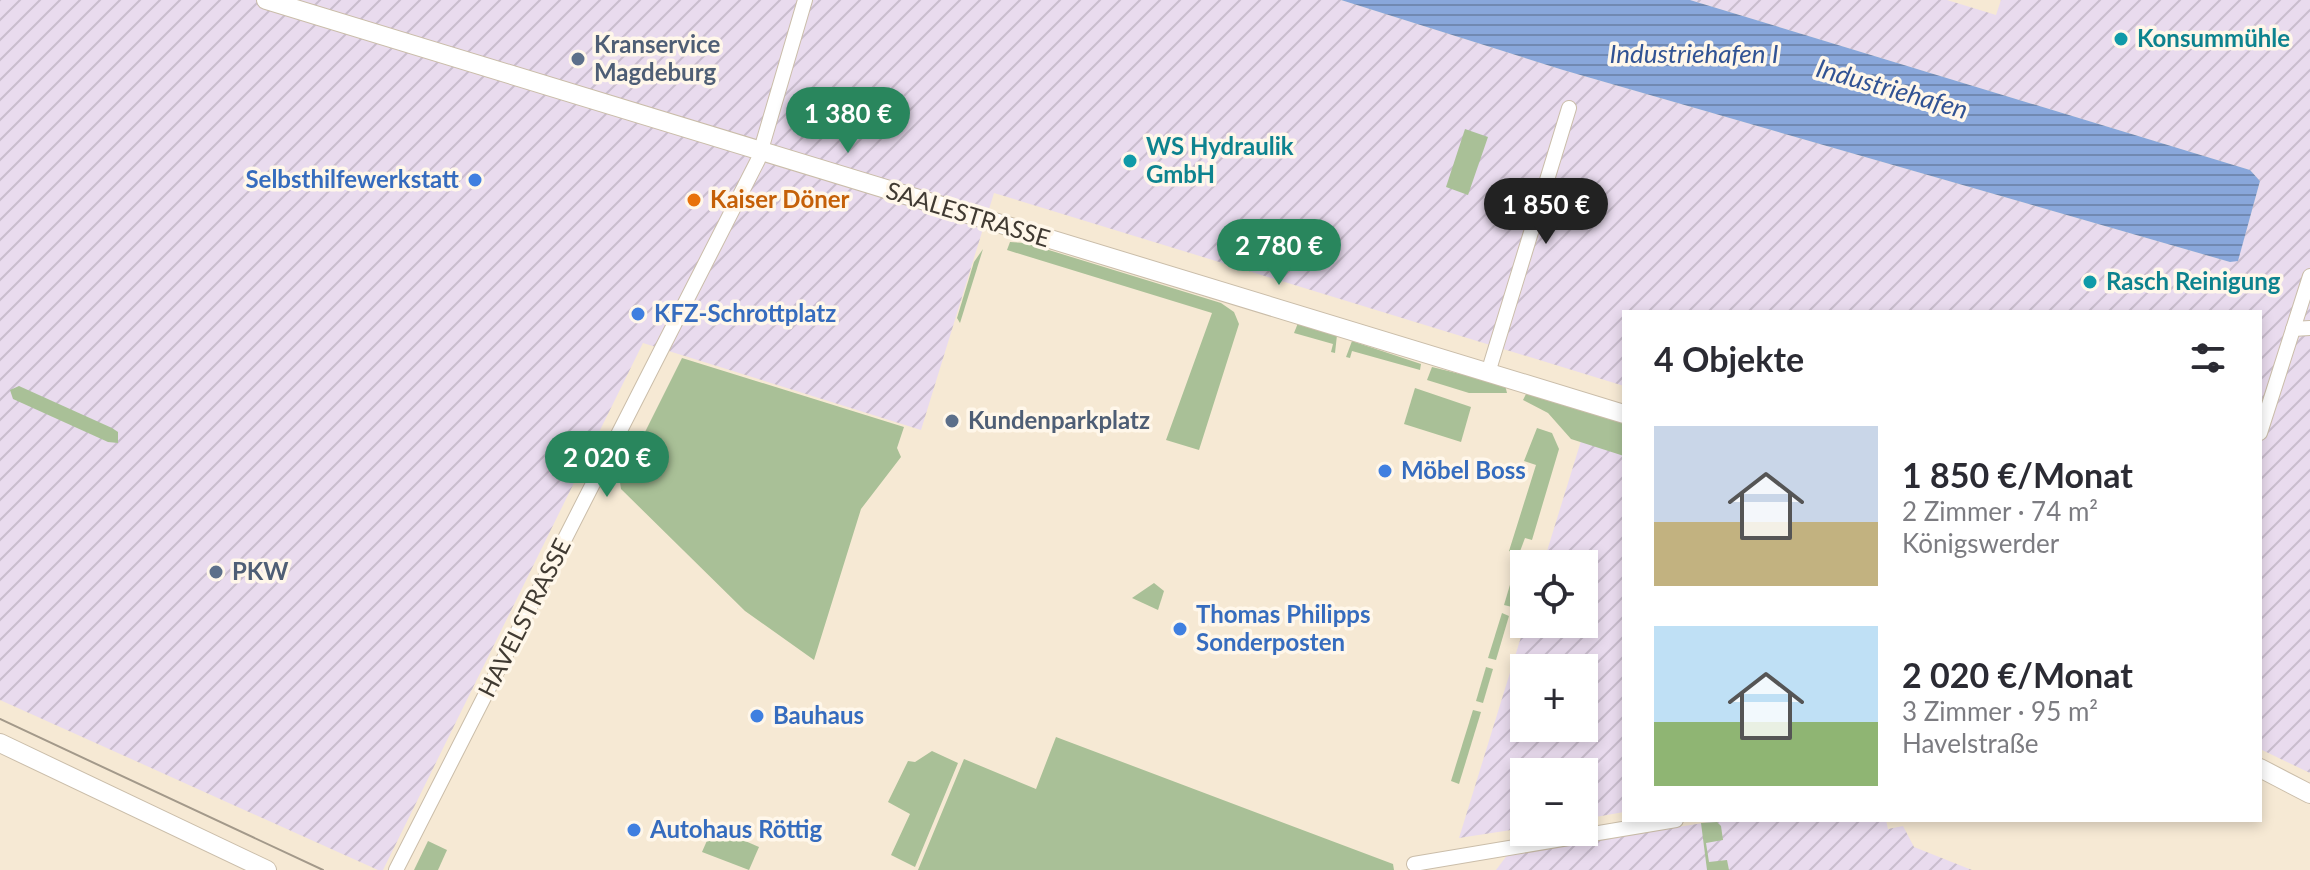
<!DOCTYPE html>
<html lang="de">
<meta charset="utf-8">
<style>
body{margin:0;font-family:Lato,sans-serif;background:#f7f7f7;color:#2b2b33;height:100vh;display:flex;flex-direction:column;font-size:30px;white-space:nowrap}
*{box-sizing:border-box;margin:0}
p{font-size:26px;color:#7c7c81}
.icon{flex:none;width:44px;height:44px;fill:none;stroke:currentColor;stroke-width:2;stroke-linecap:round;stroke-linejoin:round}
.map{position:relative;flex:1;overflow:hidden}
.side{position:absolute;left:1622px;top:310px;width:640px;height:512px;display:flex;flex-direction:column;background:#fff;border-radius:0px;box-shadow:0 4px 12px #0003}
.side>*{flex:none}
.tools{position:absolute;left:1510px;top:550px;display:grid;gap:16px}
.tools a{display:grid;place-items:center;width:88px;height:88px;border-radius:0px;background:#fff;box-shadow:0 4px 12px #0003;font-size:40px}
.price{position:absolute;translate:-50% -68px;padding:0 18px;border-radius:28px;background:#29865d;color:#fff;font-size:26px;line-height:52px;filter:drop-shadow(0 2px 4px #0008)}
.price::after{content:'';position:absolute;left:50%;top:48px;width:24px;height:18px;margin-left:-12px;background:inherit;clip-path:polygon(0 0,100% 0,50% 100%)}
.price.selected{background:#222;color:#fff}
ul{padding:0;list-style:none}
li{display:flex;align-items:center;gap:24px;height:200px;padding:0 32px}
li span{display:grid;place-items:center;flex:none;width:224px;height:160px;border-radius:0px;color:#555}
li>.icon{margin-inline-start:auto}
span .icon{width:96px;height:96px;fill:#fffc;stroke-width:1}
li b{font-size:34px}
h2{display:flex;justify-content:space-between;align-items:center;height:96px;padding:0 32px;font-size:34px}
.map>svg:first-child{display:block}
</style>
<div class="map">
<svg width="2310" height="870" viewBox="0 0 2310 870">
<defs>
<pattern id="industrial-furrows" width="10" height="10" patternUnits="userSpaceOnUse" patternTransform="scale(2)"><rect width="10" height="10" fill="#e9dbee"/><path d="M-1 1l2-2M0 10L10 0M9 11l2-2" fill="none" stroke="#c9bdcd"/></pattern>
<pattern id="water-rules" width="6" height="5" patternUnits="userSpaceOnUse" patternTransform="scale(2)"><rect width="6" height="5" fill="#89a7db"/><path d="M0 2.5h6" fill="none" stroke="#7189b2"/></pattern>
</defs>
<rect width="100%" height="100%" fill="#f6e9d4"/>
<g fill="url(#industrial-furrows)" fill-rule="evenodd">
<path d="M0,0H1341L1563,70L2230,262L2238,260L2260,181L2250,170L1690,0H1947L1996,15L2001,0H2310V773L2260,749V312H1624V386L994,193L921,430L643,343L383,870H378L0,700Z"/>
<path d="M1589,415L1624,425V812L1584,819V772H1524V828L1459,838L1525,624H1584V564H1543ZM1524,668H1584V728H1524Z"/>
<path d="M1722,820H1886L1888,829L1903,826L1914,847L1972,870H1496L1508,854Z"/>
</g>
<g fill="#a9c097">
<path d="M1465,129L1488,137L1468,195L1446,187Z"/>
<path d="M1010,242L1026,243L1221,303L1234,312L1239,324L1199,450L1166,440L1212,313L1007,250Z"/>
<path d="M983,249L960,323L957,318L974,262Z"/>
<path d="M1298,323L1337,335L1335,353L1331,352L1333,344L1294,333Z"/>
<path d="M1352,341L1421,364L1420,370L1352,351L1350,358L1346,357Z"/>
<path d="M682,358L904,427L897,448L901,457L861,509L814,660L745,611L621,489L620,482Z"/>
<path d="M1432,367L1505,385L1507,393H1469L1427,380Z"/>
<path d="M19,386L112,428L118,432V443L108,442L13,399L10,390Z"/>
<path d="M1415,388L1471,407L1461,442L1404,424Z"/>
<path d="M1527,392L1624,421V456L1571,439L1548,413L1523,400Z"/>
<path d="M1537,428L1552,433L1559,449L1532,540L1525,538L1519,554L1509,551L1536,465L1524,461Z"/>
<path d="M1517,561L1525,563L1512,607L1504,605Z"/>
<path d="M1154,583L1164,591L1158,610L1132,598Z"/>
<path d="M1502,613L1509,616L1496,660L1488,658Z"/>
<path d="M1486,667L1493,669L1483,703L1476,701Z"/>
<path d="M1473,710L1481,712L1459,784L1451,781Z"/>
<path d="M1056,737L1393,864L1394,870H918L964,759L1036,789Z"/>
<path d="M932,751L958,763L915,867L891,855L910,814L888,802L908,761L915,762Z"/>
<path d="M1717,822L1721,826L1723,840L1706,843L1709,862L1727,860L1729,870H1707L1701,823Z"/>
<path d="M713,827L759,847L749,870L702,852Z"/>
<path d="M428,841L447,850L438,870H414Z"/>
</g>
<path fill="url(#water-rules)" d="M1341,0H1690L2250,170L2260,181L2238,261L2230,262L1563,70Z"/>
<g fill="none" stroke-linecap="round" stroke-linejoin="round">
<g stroke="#cabda9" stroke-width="16">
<g id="street">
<path d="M2293,329L2310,328"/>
<path d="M1488,373L1569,108"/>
<path d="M2260,433L2310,276"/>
<path d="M1414,864L1676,820"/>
<path d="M396,870L758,160L805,0"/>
</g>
</g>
<g stroke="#cabda9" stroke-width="20">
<g id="secondary">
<path d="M266,0L1624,414"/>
<path d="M0,743L267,870"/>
<path d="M2260,768L2310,794"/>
</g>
</g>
<use href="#street" stroke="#fff" stroke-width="14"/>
<use href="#secondary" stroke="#fff" stroke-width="18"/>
<path stroke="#a3998a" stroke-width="2" d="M0,719L323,870"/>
</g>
<g fill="#0f9aa8" stroke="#fff7ea" stroke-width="3">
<circle cx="2121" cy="39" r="8"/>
<circle cx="1130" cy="161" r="8"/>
<circle cx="2090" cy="282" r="8"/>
</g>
<g fill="#5c6f8a" stroke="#fff7ea" stroke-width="3">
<circle cx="578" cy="59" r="8"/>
<circle cx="952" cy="421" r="8"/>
<circle cx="216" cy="572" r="8"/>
</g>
<g fill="#3f7fe0" stroke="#fff7ea" stroke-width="3">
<circle cx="475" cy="180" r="8"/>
<circle cx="638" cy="314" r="8"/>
<circle cx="1385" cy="471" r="8"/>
<circle cx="1180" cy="629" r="8"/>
<circle cx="757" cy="716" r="8"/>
<circle cx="634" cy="830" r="8"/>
</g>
<circle fill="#e8710a" stroke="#fff7ea" stroke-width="3" cx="694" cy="200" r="8"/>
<g text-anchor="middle" stroke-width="7" stroke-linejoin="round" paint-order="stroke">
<g font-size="24" font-weight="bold" fill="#0d838f" stroke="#fff7ea" text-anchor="start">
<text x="2137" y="47">Konsummühle</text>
<text x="1146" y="155">WS Hydraulik<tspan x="1146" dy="28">GmbH</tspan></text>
<text x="2106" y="290">Rasch Reinigung</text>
</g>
<g font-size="24" font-weight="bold" fill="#4e5e75" stroke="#fff7ea" text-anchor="start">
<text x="594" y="53">Kranservice<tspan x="594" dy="28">Magdeburg</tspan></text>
<text x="968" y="429">Kundenparkplatz</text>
<text x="232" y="580">PKW</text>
</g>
<g font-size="24" font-weight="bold" fill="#366cbe" stroke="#fff7ea" text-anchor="start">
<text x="459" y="188" text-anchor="end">Selbsthilfewerkstatt</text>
<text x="654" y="322">KFZ-Schrottplatz</text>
<text x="1401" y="479">Möbel Boss</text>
<text x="1196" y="623">Thomas Philipps<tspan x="1196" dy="28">Sonderposten</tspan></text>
<text x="773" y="724">Bauhaus</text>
<text x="650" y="838">Autohaus Röttig</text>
</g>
<g font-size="24" font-weight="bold" fill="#c56008" stroke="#fff7ea" text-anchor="start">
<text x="710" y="208">Kaiser Döner</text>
</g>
<g font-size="24" fill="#403a32" stroke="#fff7ea">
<text transform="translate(968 215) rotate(17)" y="8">SAALESTRASSE</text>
<text transform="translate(525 618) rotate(-63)" y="8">HAVELSTRASSE</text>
</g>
<g font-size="26" font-style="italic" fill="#315394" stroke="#fff7ea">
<text x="1694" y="63">Industriehafen I</text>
<text transform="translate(1892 89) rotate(16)" y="9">Industriehafen</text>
</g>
</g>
</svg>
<div class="tools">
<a><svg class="icon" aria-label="locate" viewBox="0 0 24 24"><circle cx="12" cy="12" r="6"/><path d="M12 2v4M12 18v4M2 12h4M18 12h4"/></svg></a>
<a>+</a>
<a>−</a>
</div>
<b class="price" style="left:848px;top:155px">1 380 €</b>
<b class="price selected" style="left:1546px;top:246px">1 850 €</b>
<b class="price" style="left:1279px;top:287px">2 780 €</b>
<b class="price" style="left:607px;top:499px">2 020 €</b>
<section class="side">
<h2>4 Objekte<svg class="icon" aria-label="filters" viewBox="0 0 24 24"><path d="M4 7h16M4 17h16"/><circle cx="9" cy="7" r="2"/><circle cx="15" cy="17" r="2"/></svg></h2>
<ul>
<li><span style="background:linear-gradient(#c9d6e8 60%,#c2b280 0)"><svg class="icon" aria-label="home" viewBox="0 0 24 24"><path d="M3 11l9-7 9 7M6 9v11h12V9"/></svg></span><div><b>1 850 €/Monat</b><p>2 Zimmer · 74 m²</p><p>Königswerder</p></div></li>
<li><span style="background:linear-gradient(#bfe0f5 60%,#8fb573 0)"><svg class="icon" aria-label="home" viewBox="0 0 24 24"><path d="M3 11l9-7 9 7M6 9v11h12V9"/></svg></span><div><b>2 020 €/Monat</b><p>3 Zimmer · 95 m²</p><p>Havelstraße</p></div></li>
</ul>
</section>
</div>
